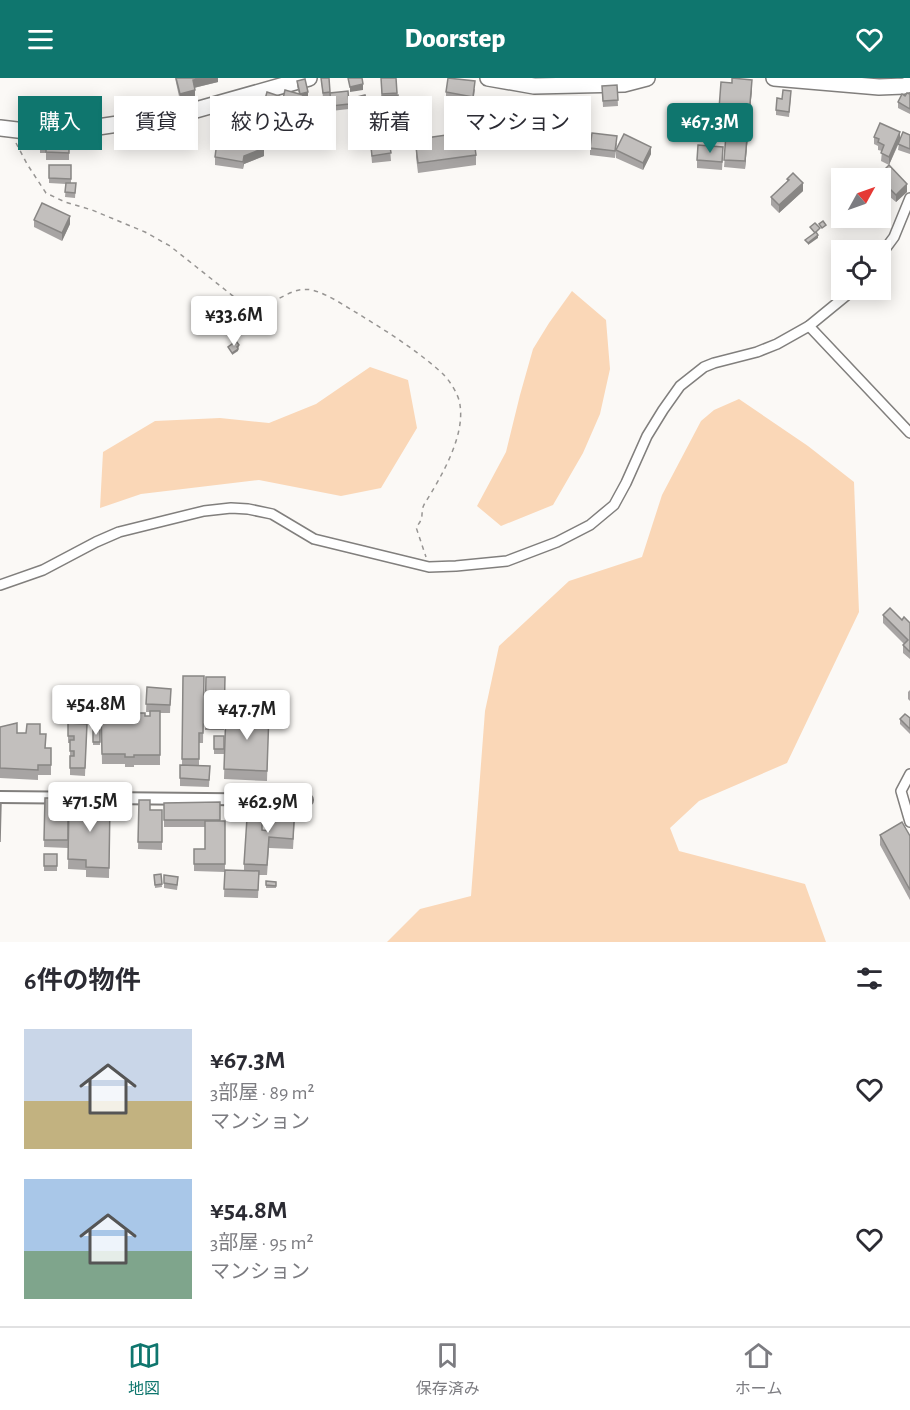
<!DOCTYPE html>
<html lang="ja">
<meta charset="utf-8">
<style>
body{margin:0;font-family:"Alegreya Sans","Noto Sans JP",sans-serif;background:#f7f7f7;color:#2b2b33;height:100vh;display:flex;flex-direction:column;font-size:22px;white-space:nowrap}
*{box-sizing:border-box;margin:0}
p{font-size:20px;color:#7c7c81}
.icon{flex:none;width:33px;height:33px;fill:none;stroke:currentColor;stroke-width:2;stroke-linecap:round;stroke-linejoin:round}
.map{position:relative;height:864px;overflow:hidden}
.panel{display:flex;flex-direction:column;background:#fff;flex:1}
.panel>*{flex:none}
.hud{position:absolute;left:18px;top:18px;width:600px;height:54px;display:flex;gap:12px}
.needle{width:39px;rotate:50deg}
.fabs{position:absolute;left:831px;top:90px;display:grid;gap:12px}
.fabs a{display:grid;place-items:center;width:60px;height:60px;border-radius:0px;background:#fff;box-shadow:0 3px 15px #0003;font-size:30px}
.price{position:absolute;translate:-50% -51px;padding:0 14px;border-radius:6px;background:#fff;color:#222;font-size:20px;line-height:39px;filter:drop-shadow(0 2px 3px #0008)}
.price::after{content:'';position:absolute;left:50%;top:36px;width:18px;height:14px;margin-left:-9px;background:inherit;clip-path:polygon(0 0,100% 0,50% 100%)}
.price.selected{background:#0f766e;color:#fff}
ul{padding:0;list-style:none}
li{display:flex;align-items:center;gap:18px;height:150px;padding:0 24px}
li span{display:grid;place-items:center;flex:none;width:168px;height:120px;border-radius:0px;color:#555}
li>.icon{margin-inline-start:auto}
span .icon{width:72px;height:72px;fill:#fffc;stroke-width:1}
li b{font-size:26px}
h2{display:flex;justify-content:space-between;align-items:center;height:72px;padding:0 24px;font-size:26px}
.chip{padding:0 21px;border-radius:0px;background:#fff;box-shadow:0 3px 15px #0003;font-size:21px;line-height:54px}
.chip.selected{background:#0f766e;color:#fff}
header{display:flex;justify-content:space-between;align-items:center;height:78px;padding:0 24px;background:#0f766e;color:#fff;font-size:27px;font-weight:800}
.dock{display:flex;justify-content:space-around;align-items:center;height:84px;border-top:2px solid #e1e1e2;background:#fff;font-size:16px;color:#7c7c81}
.dock a{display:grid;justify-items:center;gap:3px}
.dock .selected{color:#0f766e}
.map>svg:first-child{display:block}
</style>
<header><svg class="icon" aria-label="menu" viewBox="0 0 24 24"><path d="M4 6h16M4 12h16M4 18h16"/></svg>Doorstep<svg class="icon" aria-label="heart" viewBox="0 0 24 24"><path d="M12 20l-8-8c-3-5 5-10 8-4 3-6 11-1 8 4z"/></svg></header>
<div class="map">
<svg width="910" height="864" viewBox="0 0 910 864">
<rect width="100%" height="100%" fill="#fbf9f6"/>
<g fill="#fad7b7">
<path d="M572,213L606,242L610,291L600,336L583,375L553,427L501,448L477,428L506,374L520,317L533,271L549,245Z"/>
<path d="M370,289L408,302L417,350L381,410L341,418L259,402L141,416L100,430L103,374L155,343L220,340L269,345L316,326Z"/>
<path d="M739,321L808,368L854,404L859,534L787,685L699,723L670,750L679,773L805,806L826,864H387L420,831L471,818L485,633L499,568L569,503L642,479L662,417L701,343L714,332Z"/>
</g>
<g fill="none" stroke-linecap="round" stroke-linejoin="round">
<g stroke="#817f7d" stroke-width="12">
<g id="minor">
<path d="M880,178L894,159L910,120"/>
<path d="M809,248L910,355"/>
<path d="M0,507L43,492L96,464L119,454L204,433L231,430L248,431L272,436L314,461L429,489L456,488L507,483L557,464L590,447L614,427L626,405L647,358L663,332L680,308L704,289L714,285L757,274L777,266L809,248L853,212"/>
<path d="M910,696L901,713L910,744"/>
</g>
</g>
<g stroke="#817f7d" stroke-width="14">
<path id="tertiary" d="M0,719L307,722"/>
</g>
<g stroke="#817f7d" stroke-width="18">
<g id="trunk">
<path d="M488,0L534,8L624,6L647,0"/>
<path d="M774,0L879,9L904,8L910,6"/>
<path d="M0,50L51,56L178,37L309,0"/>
</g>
</g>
<path stroke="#979593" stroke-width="1.5" stroke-dasharray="4.5 4.5" stroke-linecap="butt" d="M16,65L27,86L46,115L65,124L92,132L145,154L170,168L238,222C245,224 253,228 260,227C279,225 291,208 312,212C328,216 343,227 357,235C386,253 417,272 443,296C450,303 459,317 460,327C465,359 441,399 425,425C419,434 426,439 416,449L426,479"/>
<use href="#minor" stroke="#fff" stroke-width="9"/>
<use href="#tertiary" stroke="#fff" stroke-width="10"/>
<use href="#trunk" stroke="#fff" stroke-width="15"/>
</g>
<g fill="#a7a4a3">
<path d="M175,0H218V4L194,10L195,20L180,23Z"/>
<path d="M321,0L330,14L349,26V31L331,33L330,19L323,20Z"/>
<path d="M381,0H396L400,51L391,52L390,47L378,48L377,27H382Z"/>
<path d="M297,3L308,19L303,20L299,38L289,36V38L293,47L289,65L284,64L283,68L273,66V58L281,29L299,16L297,8Z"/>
<path d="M732,5L752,10L745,91L724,89L728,40L719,39V31Z"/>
<path d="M617,7L618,28L603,29L602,8Z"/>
<path d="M475,11L473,26L446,22V14Z"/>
<path d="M910,16V36L898,30V24Z"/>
<path d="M791,18L789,39L776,37V32L782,21Z"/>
<path d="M353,20L372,53L360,56L353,28Z"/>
<path d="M279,23L273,45L272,44V49L268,61L259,58L264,78L244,86L243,91L215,87V79L241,67V64L257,57V53L266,42V38L262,37V32Z"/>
<path d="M374,56L396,62V70H390L391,83L372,85L370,61H374Z"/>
<path d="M910,57V76L898,72L899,65L889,87L881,83L882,73L878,72V68L874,66V59L900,61Z"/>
<path d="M40,60H69V82H46V75H40Z"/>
<path d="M426,60L454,65L476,77V87L418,95L416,79V69L426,67Z"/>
<path d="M617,65L615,80L590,77V70Z"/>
<path d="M616,72L651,76L643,92L616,80Z"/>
<path d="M723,77L722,92L697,90V82Z"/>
<path d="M49,87H71V105H76L75,120L65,119L66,106L49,105Z"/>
<path d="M880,100L907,114L896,124L890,119L880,128Z"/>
<path d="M787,101L803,113L779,135L771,127V119L787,104Z"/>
<path d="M34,142L70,146L62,163L34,149Z"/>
<path d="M883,537L910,545V581L903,575V567L904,566L883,545Z"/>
<path d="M183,598H204L203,665H199V688H210L209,709L180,708V687H182Z"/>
<path d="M206,599H225L224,652H205Z"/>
<path d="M147,609L171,611L170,635H160V687H134V689H125V686H102L101,629L115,639H122L128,636H131L135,616L136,638H135V639L150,638V634H146Z"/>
<path d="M910,612V623L908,621V614Z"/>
<path d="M226,633L269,634L267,703L224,701Z"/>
<path d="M910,640V656L900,646V641Z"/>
<path d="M68,645L87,646L85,698L70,697V665H68Z"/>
<path d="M0,649L17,655L40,656L45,670H51V697H38V702L0,700Z"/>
<path d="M93,651L100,652V667H93Z"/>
<rect x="214" y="658" width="10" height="18"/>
<path d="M45,720H68V770L44,769Z"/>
<path d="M139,722L150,732H162V772L138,771Z"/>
<path d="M69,724L110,725L109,800L86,799V792L68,791Z"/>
<path d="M220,724V743H225V794L194,793V771H205V749H164V725Z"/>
<path d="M295,737L293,771L269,770L267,797H259L258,820L224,819L225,792H244V786L262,752L269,753Z"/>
<path d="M880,757L910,758V822L880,767Z"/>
<rect x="44" y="776" width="13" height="17"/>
<path d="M161,796L162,809L155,810L154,797Z"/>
<path d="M266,803L276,804V810H266Z"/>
<path d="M178,804L177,812L164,810V805Z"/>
</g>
<g fill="#888684">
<path d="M203,0H218V4L193,10V2Z"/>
<path d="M752,2V10L745,91V83Z"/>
<path d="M363,6V12L350,14V9Z"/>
<path d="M195,12V20L180,23V16Z"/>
<path d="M308,14V19L303,20L299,38L300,16Z"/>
<path d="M279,18V23L273,45V40Z"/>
<path d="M293,39V47L289,65V57Z"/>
<path d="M272,43V49L268,61V56Z"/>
<path d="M372,45V53L360,56V48Z"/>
<path d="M900,54V61L889,87V79Z"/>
<path d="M651,69V76L643,92V85Z"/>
<path d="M264,70V78L244,86L243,91L244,78Z"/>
<path d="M803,105V113L779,135V127Z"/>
<path d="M907,106V114L896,124V117Z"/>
<path d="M890,111V119L880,128V120Z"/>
<path d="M70,138V146L62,163V155Z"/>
<path d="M818,157V160L808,167V165Z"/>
<path d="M239,267L238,273L232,277V275Z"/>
</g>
<g fill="#c2bfbd" stroke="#888684" stroke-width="1.5">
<path d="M176,0H203L193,2L195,12L180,16Z"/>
<path d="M321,0H329L330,14L323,15Z"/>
<path d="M348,0H362L363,6L350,9Z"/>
<path d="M381,0H396L397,15L382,16Z"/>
<path d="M448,0L475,3L473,19L446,14Z"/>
<path d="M732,0L752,2L745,83L724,82L728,32L719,31L721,4L732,5Z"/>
<path d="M305,1L308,14L300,16L297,3Z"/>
<path d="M617,7L618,22L603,23L602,8Z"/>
<path d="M285,12L303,17L299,33L281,29Z"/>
<path d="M783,12L791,13L789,34L776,32L777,20L782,21Z"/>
<path d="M348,13L349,26L331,28L330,15Z"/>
<path d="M267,14L279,18L273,40L266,38L268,33L262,32Z"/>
<path d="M907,15L910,16V31L898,24L902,16L905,18Z"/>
<path d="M365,17L372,45L360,48L353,20Z"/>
<path d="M398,17L400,43L391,44L390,39L378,40L377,27H383L382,18Z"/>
<path d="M280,31L289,33L288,38L293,39L289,57L284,56L283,61L273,58Z"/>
<path d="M261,40L272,43L268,56L257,53Z"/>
<path d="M880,45L900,54L889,79L881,75L884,67L878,64L879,61L874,59Z"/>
<path d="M395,54L396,62L389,63L391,75L372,78L370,61H375L374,56Z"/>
<path d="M903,54L910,57V71L898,66Z"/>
<path d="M592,55L617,58L615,73L590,70Z"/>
<path d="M453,56L454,65L474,62L476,77L418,85L416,69L427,67L426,60Z"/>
<path d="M624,56L651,69L643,85L616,72Z"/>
<path d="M258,57L264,70L244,78L243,84L215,79L217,64L243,68L241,64Z"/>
<path d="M40,60H69V75L46,74V67H40Z"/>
<path d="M698,67L723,69L722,84L697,82Z"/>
<path d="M49,87H71V101L49,100Z"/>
<path d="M889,87L907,106L896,117L890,111L880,120V100H871L879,93L881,95Z"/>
<path d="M793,95L803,105L779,127L771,119L789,102L787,101Z"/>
<path d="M66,105H76L75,115L65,114Z"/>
<path d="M42,125L70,138L62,155L34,142Z"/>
<path d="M823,143L826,147L822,150L819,146Z"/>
<path d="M815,145L820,150L815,155L810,149Z"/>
<path d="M816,154L818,157L808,165L805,162Z"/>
<path d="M236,263L239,267L237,269L238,271L232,275L228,269Z"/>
<path d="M890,530L902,542L904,539L910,545V574L903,567L908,562L883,537Z"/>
<path d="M183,598H204L203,655H199V681H182Z"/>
<path d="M206,599H225L224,645L205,644Z"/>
<path d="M147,609L171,611L170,627L146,626Z"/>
<path d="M131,616H135L136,635H131Z"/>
<rect x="124" y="626" width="4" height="10"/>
<path d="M101,629H115V639H122V636H135V639H139V635H145V638H150V633H160V677H134V679H125V676H102Z"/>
<path d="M226,633L269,634L267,693L224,691Z"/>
<path d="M905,636L910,640V651L900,641Z"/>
<path d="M17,645V655H26L27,646H40V656H46L45,670H51V687H38V692L0,690V649Z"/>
<path d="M68,645L87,646L85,690H70V678H74V673H70V662H74V658H68Z"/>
<path d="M93,651L100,652V664H93Z"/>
<rect x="214" y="658" width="10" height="13"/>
<path d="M180,687L210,688L209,702L180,700Z"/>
<path d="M45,720H68V762H44Z"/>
<path d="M139,722H150V732H162V764H138Z"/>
<path d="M69,724L110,725L109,790L86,789V782L68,781Z"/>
<path d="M220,724V742H164V725Z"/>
<path d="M0,725H1L0,764Z"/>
<path d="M277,726L295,727L293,761L269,759L267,787L244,786L247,740L262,741V752L269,753L271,734H276Z"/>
<path d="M205,743H225V786H194V771H205Z"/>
<path d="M902,744L910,758V812L880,757Z"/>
<rect x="44" y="776" width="13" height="12"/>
<path d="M225,792L259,793L258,812L224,811Z"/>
<path d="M161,796L162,806L155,807L154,797Z"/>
<path d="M164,797L178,799L177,807L164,805Z"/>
<path d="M266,803L276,804V808L266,807Z"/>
</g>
</svg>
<div class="fabs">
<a><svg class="needle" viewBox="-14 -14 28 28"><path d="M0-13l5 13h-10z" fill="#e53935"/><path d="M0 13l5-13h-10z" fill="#7c7c81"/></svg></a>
<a><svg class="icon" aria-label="locate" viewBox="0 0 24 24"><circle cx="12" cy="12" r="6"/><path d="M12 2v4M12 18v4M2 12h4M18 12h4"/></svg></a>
</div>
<b class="price selected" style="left:710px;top:76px">¥67.3M</b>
<b class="price" style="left:234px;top:269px">¥33.6M</b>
<b class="price" style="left:96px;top:658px">¥54.8M</b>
<b class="price" style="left:247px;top:663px">¥47.7M</b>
<b class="price" style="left:90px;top:755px">¥71.5M</b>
<b class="price" style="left:268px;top:756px">¥62.9M</b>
<div class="hud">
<a class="chip selected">購入</a>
<a class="chip">賃貸</a>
<a class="chip">絞り込み</a>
<a class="chip">新着</a>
<a class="chip">マンション</a>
</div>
</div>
<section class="panel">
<h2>6件の物件<svg class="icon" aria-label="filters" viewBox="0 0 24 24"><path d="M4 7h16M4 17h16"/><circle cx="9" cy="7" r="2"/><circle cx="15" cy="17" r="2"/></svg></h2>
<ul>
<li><span style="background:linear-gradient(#c9d6e8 60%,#c2b280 0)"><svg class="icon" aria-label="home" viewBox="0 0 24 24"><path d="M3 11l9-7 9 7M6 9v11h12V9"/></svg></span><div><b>¥67.3M</b><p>3部屋 · 89 m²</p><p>マンション</p></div><svg class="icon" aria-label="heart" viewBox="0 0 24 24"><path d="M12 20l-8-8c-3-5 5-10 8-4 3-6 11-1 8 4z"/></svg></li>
<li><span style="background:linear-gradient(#a9c7e8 60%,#7fa58c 0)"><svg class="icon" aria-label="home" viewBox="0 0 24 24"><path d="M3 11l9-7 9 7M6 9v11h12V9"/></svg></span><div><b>¥54.8M</b><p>3部屋 · 95 m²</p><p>マンション</p></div><svg class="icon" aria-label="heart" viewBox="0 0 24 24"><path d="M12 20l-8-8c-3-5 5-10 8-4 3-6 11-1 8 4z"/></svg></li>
</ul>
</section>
<nav class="dock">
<a class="selected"><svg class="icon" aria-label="map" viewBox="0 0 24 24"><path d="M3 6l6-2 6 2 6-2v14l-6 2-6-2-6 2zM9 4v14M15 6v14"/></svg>地図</a>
<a><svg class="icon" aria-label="saved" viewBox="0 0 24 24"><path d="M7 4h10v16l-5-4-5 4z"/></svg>保存済み</a>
<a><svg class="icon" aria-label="home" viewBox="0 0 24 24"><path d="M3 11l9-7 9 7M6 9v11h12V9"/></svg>ホーム</a>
</nav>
